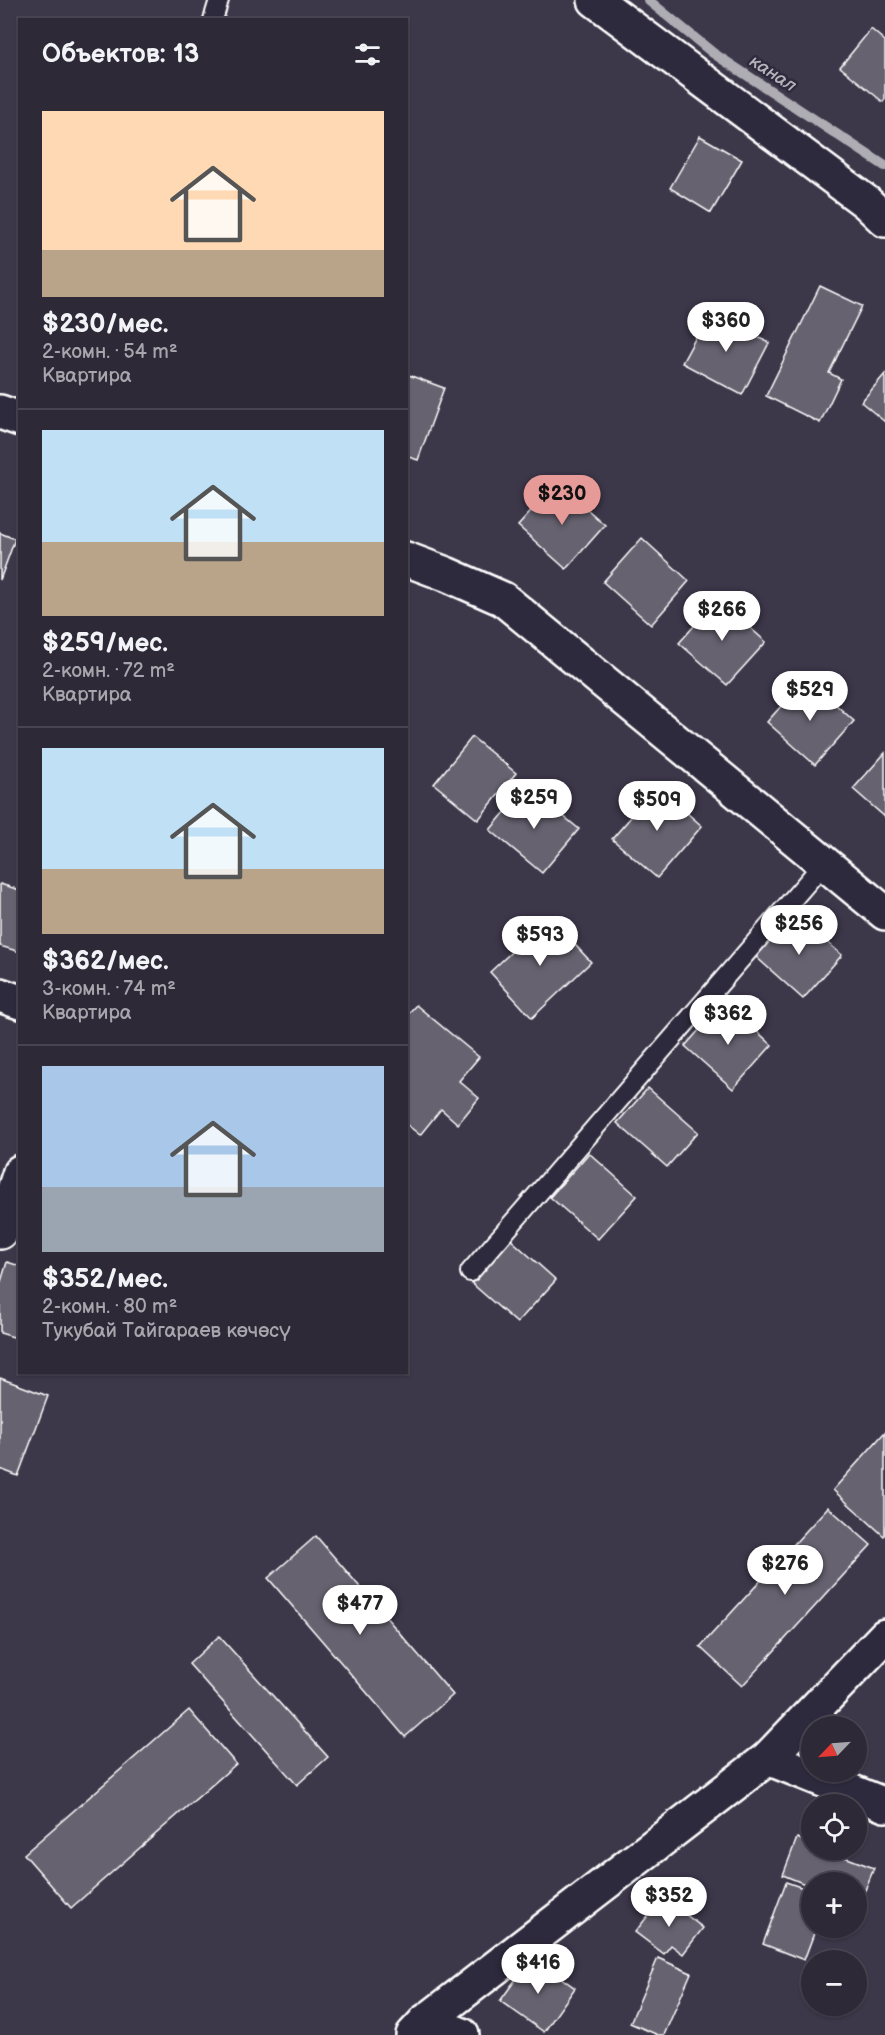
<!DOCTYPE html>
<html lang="ru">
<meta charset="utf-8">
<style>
body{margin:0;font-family:"Balsamiq Sans",sans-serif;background:#35313f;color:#f1f3f6;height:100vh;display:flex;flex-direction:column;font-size:22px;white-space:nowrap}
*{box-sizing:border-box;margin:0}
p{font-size:20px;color:#a7a6ad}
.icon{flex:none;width:33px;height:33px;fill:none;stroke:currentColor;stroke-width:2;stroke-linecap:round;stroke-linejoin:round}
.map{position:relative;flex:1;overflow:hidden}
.drawer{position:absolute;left:18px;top:18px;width:390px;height:1356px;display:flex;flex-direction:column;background:#2d2937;border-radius:0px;box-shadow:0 2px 4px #0004,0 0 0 2px #484552}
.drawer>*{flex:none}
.needle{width:39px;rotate:245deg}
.fabs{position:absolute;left:801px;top:1716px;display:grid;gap:12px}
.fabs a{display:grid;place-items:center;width:66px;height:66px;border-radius:50%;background:#2d2937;box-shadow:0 2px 4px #0004,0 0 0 2px #484552;font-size:30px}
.price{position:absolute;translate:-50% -51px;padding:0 14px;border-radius:21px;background:#fff;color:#222;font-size:20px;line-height:39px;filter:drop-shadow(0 2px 3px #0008)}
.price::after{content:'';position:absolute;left:50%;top:36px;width:18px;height:14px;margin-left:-9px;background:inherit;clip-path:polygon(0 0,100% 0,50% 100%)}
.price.active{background:#e69b98;color:#111}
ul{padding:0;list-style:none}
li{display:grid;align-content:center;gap:12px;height:318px;padding:0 24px}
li+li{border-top:2px solid #484552}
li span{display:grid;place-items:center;height:186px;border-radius:0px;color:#555}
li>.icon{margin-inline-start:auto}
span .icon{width:108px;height:108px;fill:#fffc;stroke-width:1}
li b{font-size:26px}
h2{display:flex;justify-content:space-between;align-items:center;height:72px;padding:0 24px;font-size:26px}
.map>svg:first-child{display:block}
</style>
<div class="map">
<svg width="885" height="2035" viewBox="0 0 885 2035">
<rect width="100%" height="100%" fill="#3c3749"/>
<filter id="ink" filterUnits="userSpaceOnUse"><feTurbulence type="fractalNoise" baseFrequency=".0167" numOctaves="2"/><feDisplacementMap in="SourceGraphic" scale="12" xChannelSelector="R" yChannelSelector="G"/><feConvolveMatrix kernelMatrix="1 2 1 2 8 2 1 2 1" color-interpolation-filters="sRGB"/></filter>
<g filter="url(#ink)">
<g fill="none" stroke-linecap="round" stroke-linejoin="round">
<path stroke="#afadb4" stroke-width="10" d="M648,0L713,53L885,166"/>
</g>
<g fill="#666270" stroke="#fff" stroke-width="1.5">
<path d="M871,29L885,41V99L883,102L840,67Z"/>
<path d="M700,136L742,160L711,213L670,188Z"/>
<path d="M820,286L862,306L829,373L841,379L820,423L766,396Z"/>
<path d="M710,311L769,343L742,395L682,363Z"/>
<path d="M406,374L444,388L418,460L406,456Z"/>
<path d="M885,374V422L861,402Z"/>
<path d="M557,483L605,525L566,569L518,526Z"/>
<path d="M0,533L15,539L0,580Z"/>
<path d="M642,538L689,581L651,625L603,582Z"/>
<path d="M718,599L766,642L727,685L679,643Z"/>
<path d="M806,678L854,721L815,765L767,722Z"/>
<path d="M472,737L516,773L478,820L434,784Z"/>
<path d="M885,753V817L853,789Z"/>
<path d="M527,786L579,829L542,873L490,830Z"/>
<path d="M657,787L702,826L657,878L612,839Z"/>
<path d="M0,884L20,890V952L0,946Z"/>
<path d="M794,913L842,955L803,999L755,956Z"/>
<path d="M549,917L591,962L532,1018L490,972Z"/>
<path d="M724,1002L772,1045L733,1089L685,1046Z"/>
<path d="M416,1005L479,1057L459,1081L479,1098L458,1124L441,1109L420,1135L406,1124V1016Z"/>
<path d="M648,1088L698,1132L667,1167L617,1123Z"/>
<path d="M589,1153L637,1196L598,1239L550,1197Z"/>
<path d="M508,1237L556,1280L517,1323L469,1281Z"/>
<path d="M7,1262L20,1266V1339L0,1333V1285Z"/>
<path d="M0,1378L48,1396L18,1476L0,1469Z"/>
<path d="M885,1432V1535L884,1536L833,1490Z"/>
<path d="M828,1507L871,1545L742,1686L700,1647Z"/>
<path d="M316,1536L453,1695L405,1737L268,1578Z"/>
<path d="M219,1636L328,1757L297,1785L189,1664Z"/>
<path d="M189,1710L236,1764L71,1908L24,1854Z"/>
<path d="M797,1838L812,1844V1850H826L874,1868L859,1905L856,1904V1882H812V1887L783,1875Z"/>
<path d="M786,1882L812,1891V1928H816L804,1960L763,1944Z"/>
<path d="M663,1897L703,1928L683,1954L671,1945L664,1954L635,1932Z"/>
<path d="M532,1957L575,1988L544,2032L500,2001Z"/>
<path d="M658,1958L691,1973L664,2035H658L630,2023Z"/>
</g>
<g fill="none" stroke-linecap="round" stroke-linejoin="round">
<g stroke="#fff" stroke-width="22">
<g id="service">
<path d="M213,20L219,0"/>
<path d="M470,1272L824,863"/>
</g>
</g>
<g stroke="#fff" stroke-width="38">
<g id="minor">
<path d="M595,0L866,202L885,220"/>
<path d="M0,412L20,419"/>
<path d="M406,559L446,574L503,599L885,913"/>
<path d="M0,995L20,1002"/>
<path d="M0,1232L20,1172"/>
<path d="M768,1758L885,1805"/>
<path d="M426,2021L462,2035"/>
<path d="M413,2035L426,2021L768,1758L885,1636"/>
</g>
</g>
<use href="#service" stroke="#2f2a3d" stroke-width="18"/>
<use href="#minor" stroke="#2f2a3d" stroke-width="33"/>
</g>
</g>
<g text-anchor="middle" stroke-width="5" stroke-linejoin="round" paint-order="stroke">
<g font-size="18" font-style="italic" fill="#b5b4ba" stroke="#2f2a3d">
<text transform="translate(773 73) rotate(33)" y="6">канал</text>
</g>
</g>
</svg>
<div class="fabs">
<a><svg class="needle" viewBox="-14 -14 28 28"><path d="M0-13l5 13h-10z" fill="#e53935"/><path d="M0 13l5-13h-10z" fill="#a7a6ad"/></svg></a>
<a><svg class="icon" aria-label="locate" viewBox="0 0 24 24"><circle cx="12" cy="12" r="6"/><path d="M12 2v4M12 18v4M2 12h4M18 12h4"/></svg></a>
<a>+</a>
<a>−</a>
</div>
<b class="price" style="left:726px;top:353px">$360</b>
<b class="price active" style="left:562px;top:526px">$230</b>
<b class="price" style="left:722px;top:642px">$266</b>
<b class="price" style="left:810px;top:722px">$529</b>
<b class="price" style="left:534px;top:830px">$259</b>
<b class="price" style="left:657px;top:832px">$509</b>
<b class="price" style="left:799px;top:956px">$256</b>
<b class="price" style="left:540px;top:967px">$593</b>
<b class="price" style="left:728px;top:1046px">$362</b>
<b class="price" style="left:785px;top:1596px">$276</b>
<b class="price" style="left:360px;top:1636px">$477</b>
<b class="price" style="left:669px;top:1928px">$352</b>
<b class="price" style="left:538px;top:1995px">$416</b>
<section class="drawer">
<h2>Объектов: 13<svg class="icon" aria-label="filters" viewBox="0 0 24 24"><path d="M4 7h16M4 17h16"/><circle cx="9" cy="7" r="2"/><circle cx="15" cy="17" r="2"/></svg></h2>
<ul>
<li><span style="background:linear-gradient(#ffd9b3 75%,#b9a48a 0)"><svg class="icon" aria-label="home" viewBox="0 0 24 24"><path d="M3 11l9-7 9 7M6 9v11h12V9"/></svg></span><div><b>$230/мес.</b><p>2-комн. · 54 m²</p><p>Квартира</p></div></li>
<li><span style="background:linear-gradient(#bfe0f5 60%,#b9a48a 0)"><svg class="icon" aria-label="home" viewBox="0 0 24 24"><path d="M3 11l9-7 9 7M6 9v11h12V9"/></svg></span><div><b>$259/мес.</b><p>2-комн. · 72 m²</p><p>Квартира</p></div></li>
<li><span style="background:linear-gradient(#bfe0f5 65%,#b9a48a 0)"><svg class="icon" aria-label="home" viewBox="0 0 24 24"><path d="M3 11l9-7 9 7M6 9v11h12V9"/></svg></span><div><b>$362/мес.</b><p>3-комн. · 74 m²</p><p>Квартира</p></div></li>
<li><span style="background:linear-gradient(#a9c7e8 65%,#9aa5b1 0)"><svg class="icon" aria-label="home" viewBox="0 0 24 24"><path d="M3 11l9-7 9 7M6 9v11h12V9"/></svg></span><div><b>$352/мес.</b><p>2-комн. · 80 m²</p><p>Тукубай Тайгараев көчөсү</p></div></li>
</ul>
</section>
</div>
